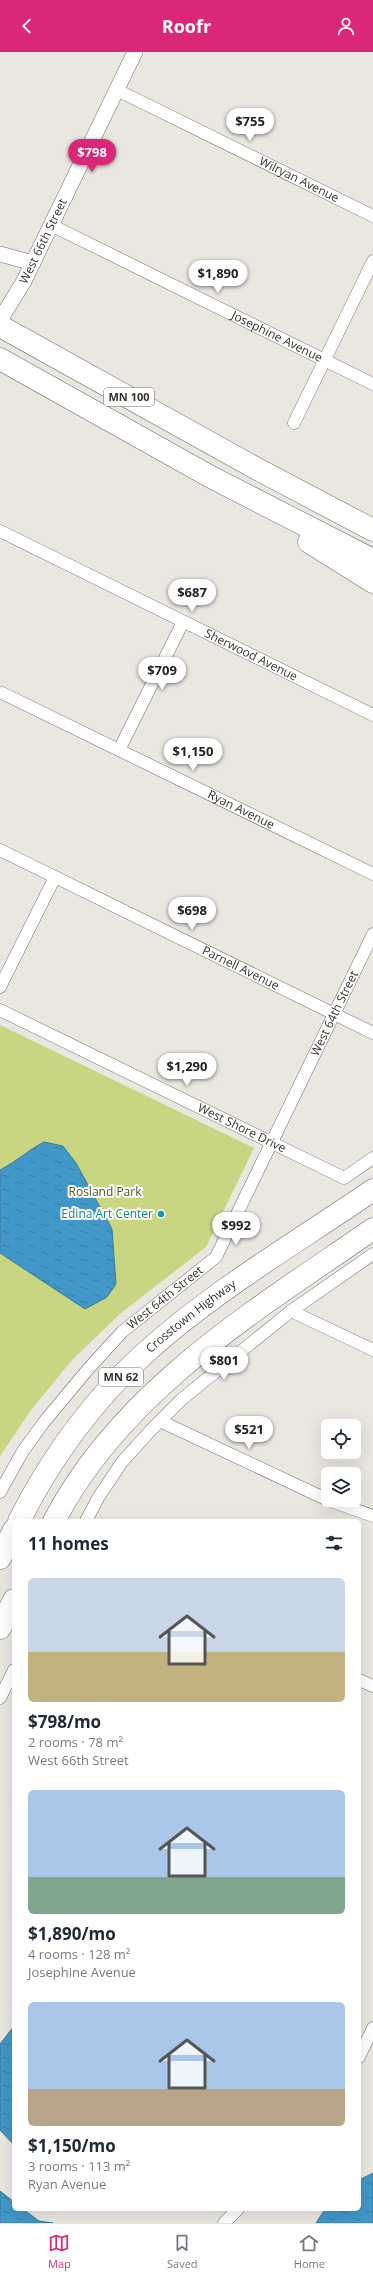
<!DOCTYPE html>
<meta charset="utf-8">
<style>
body{margin:0;font-family:"Open Sans",sans-serif;background:#f6f6f7;color:#1f2937;height:100vh;display:flex;flex-direction:column;font-size:15px;white-space:nowrap}
*{box-sizing:border-box;margin:0}
p{font-size:13px;color:#747a83}
.icon{flex:none;width:22px;height:22px;fill:none;stroke:currentColor;stroke-width:2;stroke-linecap:round;stroke-linejoin:round}
.map{position:relative;flex:1;overflow:hidden}
.drawer{position:absolute;left:12px;top:1467px;width:349px;height:692px;display:flex;flex-direction:column;background:#fff;border-radius:6px;box-shadow:0 4px 16px #0002}
.drawer>*{flex:none}
.fabs{position:absolute;left:321px;top:1367px;display:grid;gap:8px}
.fabs a{display:grid;place-items:center;width:40px;height:40px;border-radius:6px;background:#fff;box-shadow:0 4px 16px #0002;font-size:20px}
.price{position:absolute;translate:-50% -34px;padding:0 9px;border-radius:14px;background:#fff;color:#222;font-size:13px;line-height:26px;filter:drop-shadow(0 1px 2px #0008)}
.price::after{content:'';position:absolute;left:50%;top:24px;width:12px;height:9px;margin-left:-6px;background:inherit;clip-path:polygon(0 0,100% 0,50% 100%)}
.price.current{background:#db2777;color:#fff}
ul{padding:0;list-style:none}
li{display:grid;align-content:center;gap:8px;height:212px;padding:0 16px}
li span{display:grid;place-items:center;height:124px;border-radius:6px;color:#555}
li>.icon{margin-inline-start:auto}
span .icon{width:72px;height:72px;fill:#fffc;stroke-width:1}
li b{font-size:17px}
h2{display:flex;justify-content:space-between;align-items:center;height:48px;padding:0 16px;font-size:17px}
header{display:flex;justify-content:space-between;align-items:center;height:52px;padding:0 16px;background:#db2777;color:#fff;font-size:18px;font-weight:700}
.tabs{display:flex;justify-content:space-around;align-items:center;height:56px;border-top:1px solid #e0e1e3;background:#fff;font-size:11px;color:#747a83}
.tabs a{display:grid;justify-items:center;gap:2px}
.tabs .current{color:#db2777}
.map>svg:first-child{display:block}
</style>
<header><svg class="icon" aria-label="back" viewBox="0 0 24 24"><path d="M15 5l-7 7 7 7"/></svg>Roofr<svg class="icon" aria-label="person" viewBox="0 0 24 24"><circle cx="12" cy="8" r="4"/><path d="M4 21q1-7 8-7t8 7"/></svg></header>
<div class="map">
<svg width="373" height="2171" viewBox="0 0 373 2171">
<defs>
<pattern id="water-ripples" width="26" height="14" patternUnits="userSpaceOnUse"><rect width="26" height="14" fill="#4198c8"/><path d="M2 4q2-2 4 0t4 0M15 11q2-2 4 0t4 0" fill="none" stroke="#377da3"/></pattern>
</defs>
<rect width="100%" height="100%" fill="#eae7e1"/>
<path fill="#c8d682" d="M0,973L254,1096L206,1195L121,1261L72,1308L31,1358L0,1404Z"/>
<g fill="url(#water-ripples)" stroke="#3d799a">
<path d="M44,1090L63,1094L76,1111L112,1177L116,1232L107,1245L85,1257L0,1201V1118C16,1110 28,1098 44,1090Z"/>
<path d="M14,1974V2093L0,2078V1992Z"/>
<path d="M373,2121V2171H316L325,2157H359V2128Z"/>
<path d="M0,2139L14,2150V2157H23L39,2169L53,2171H0Z"/>
</g>
<g fill="none" stroke-linecap="round" stroke-linejoin="round">
<g stroke="#6f6d67" stroke-width="13">
<g id="minor">
<path id="s1" d="M117,38L373,164"/>
<path id="s2" d="M51,173L373,332"/>
<path d="M294,371L373,209"/>
<path id="s3" d="M0,479L373,663"/>
<path id="s4" d="M2,641L373,822"/>
<path d="M119,698L183,570"/>
<path id="s5" d="M0,798L373,981"/>
<path d="M0,935L55,825"/>
<path id="s6" d="M0,958L344,1126L373,1106"/>
<path d="M291,1259L373,1298"/>
<path d="M160,1369L328,1448"/>
<path id="s7" d="M0,1440L23,1399L44,1370L89,1316L122,1280L216,1205L373,882"/>
<path d="M328,1448L373,1464"/>
<path d="M86,1469L98,1446L122,1410L151,1378L182,1347L291,1259L373,1202"/>
<path d="M359,1628L373,1634"/>
<path d="M0,1646L14,1618"/>
<path d="M359,2005L373,1976"/>
<path d="M224,2171L238,2157"/>
</g>
</g>
<g stroke="#6f6d67" stroke-width="16">
<g id="tertiary">
<path d="M0,202L33,211"/>
<path id="s8" d="M0,268L24,229L135,0"/>
</g>
</g>
<g stroke="#6f6d67" stroke-width="23">
<g id="motorway">
<path d="M0,274L259,418L373,478"/>
<path d="M0,307L211,425L373,508"/>
<path d="M309,490L373,530"/>
<path id="s9" d="M19,1469C50,1408 92,1349 144,1302C213,1239 296,1191 373,1138"/>
<path d="M54,1469C122,1338 256,1258 373,1177"/>
<path d="M0,1506L14,1478"/>
<path d="M0,1576L14,1548"/>
</g>
</g>
<use href="#minor" stroke="#fff" stroke-width="12"/>
<use href="#tertiary" stroke="#fff" stroke-width="15"/>
<use href="#motorway" stroke="#fff" stroke-width="22"/>
</g>
<circle fill="#0f9aa8" stroke="#fff" stroke-width="1.5" cx="161" cy="1162" r="4"/>
<g text-anchor="middle" stroke-width="4" stroke-linejoin="round" paint-order="stroke">
<g fill="#fff" stroke="#70706d" stroke-width="1">
<rect x="104" y="336" width="50" height="18" rx="3"/>
<rect x="99" y="1316" width="44" height="18" rx="3"/>
</g>
<g font-size="11" font-weight="bold" fill="#33322f">
<text x="129" y="349">MN 100</text>
<text x="121" y="1329">MN 62</text>
</g>
<g font-size="12" fill="#33322f" stroke="#fff">
<text dy="4" stroke="none"><textPath href="#s1" startOffset="203">Wilryan Avenue</textPath></text>
<text dy="4" stroke="none"><textPath href="#s8" startOffset="90">West 66th Street</textPath></text>
<text dy="4" stroke="none"><textPath href="#s2" startOffset="252">Josephine Avenue</textPath></text>
<text dy="4" stroke="none"><textPath href="#s3" startOffset="280">Sherwood Avenue</textPath></text>
<text dy="4" stroke="none"><textPath href="#s4" startOffset="266">Ryan Avenue</textPath></text>
<text dy="4" stroke="none"><textPath href="#s5" startOffset="268">Parnell Avenue</textPath></text>
<text dy="4" stroke="none"><textPath href="#s7" startOffset="593">West 64th Street</textPath></text>
<text dy="4" stroke="none"><textPath href="#s6" startOffset="269">West Shore Drive</textPath></text>
<text dy="4" stroke="none"><textPath href="#s7" startOffset="257">West 64th Street</textPath></text>
<text dy="4" stroke="none"><textPath href="#s9" startOffset="270">Crosstown Highway</textPath></text>
</g>
<g font-size="12" fill="#4f571a" stroke="#fff">
<text x="105" y="1144">Rosland Park</text>
</g>
<g font-size="12" fill="#0d838f" stroke="#fff" text-anchor="end">
<text x="153" y="1166">Edina Art Center</text>
</g>
</g>
</svg>
<div class="fabs">
<a><svg class="icon" aria-label="locate" viewBox="0 0 24 24"><circle cx="12" cy="12" r="6"/><path d="M12 2v4M12 18v4M2 12h4M18 12h4"/></svg></a>
<a><svg class="icon" aria-label="layers" viewBox="0 0 24 24"><path d="M12 4l9 5-9 5-9-5zM3 14l9 5 9-5"/></svg></a>
</div>
<b class="price" style="left:250px;top:90px">$755</b>
<b class="price current" style="left:92px;top:121px">$798</b>
<b class="price" style="left:218px;top:242px">$1,890</b>
<b class="price" style="left:192px;top:561px">$687</b>
<b class="price" style="left:162px;top:639px">$709</b>
<b class="price" style="left:193px;top:720px">$1,150</b>
<b class="price" style="left:192px;top:879px">$698</b>
<b class="price" style="left:187px;top:1035px">$1,290</b>
<b class="price" style="left:236px;top:1194px">$992</b>
<b class="price" style="left:224px;top:1329px">$801</b>
<b class="price" style="left:249px;top:1398px">$521</b>
<section class="drawer">
<h2>11 homes<svg class="icon" aria-label="filters" viewBox="0 0 24 24"><path d="M4 7h16M4 17h16"/><circle cx="9" cy="7" r="2"/><circle cx="15" cy="17" r="2"/></svg></h2>
<ul>
<li><span style="background:linear-gradient(#c9d6e8 60%,#c2b280 0)"><svg class="icon" aria-label="home" viewBox="0 0 24 24"><path d="M3 11l9-7 9 7M6 9v11h12V9"/></svg></span><div><b>$798/mo</b><p>2 rooms · 78 m²</p><p>West 66th Street</p></div></li>
<li><span style="background:linear-gradient(#a9c7e8 70%,#7fa58c 0)"><svg class="icon" aria-label="home" viewBox="0 0 24 24"><path d="M3 11l9-7 9 7M6 9v11h12V9"/></svg></span><div><b>$1,890/mo</b><p>4 rooms · 128 m²</p><p>Josephine Avenue</p></div></li>
<li><span style="background:linear-gradient(#a9c7e8 70%,#b9a48a 0)"><svg class="icon" aria-label="home" viewBox="0 0 24 24"><path d="M3 11l9-7 9 7M6 9v11h12V9"/></svg></span><div><b>$1,150/mo</b><p>3 rooms · 113 m²</p><p>Ryan Avenue</p></div></li>
</ul>
</section>
</div>
<nav class="tabs">
<a class="current"><svg class="icon" aria-label="map" viewBox="0 0 24 24"><path d="M3 6l6-2 6 2 6-2v14l-6 2-6-2-6 2zM9 4v14M15 6v14"/></svg>Map</a>
<a><svg class="icon" aria-label="saved" viewBox="0 0 24 24"><path d="M7 4h10v16l-5-4-5 4z"/></svg>Saved</a>
<a><svg class="icon" aria-label="home" viewBox="0 0 24 24"><path d="M3 11l9-7 9 7M6 9v11h12V9"/></svg>Home</a>
</nav>
